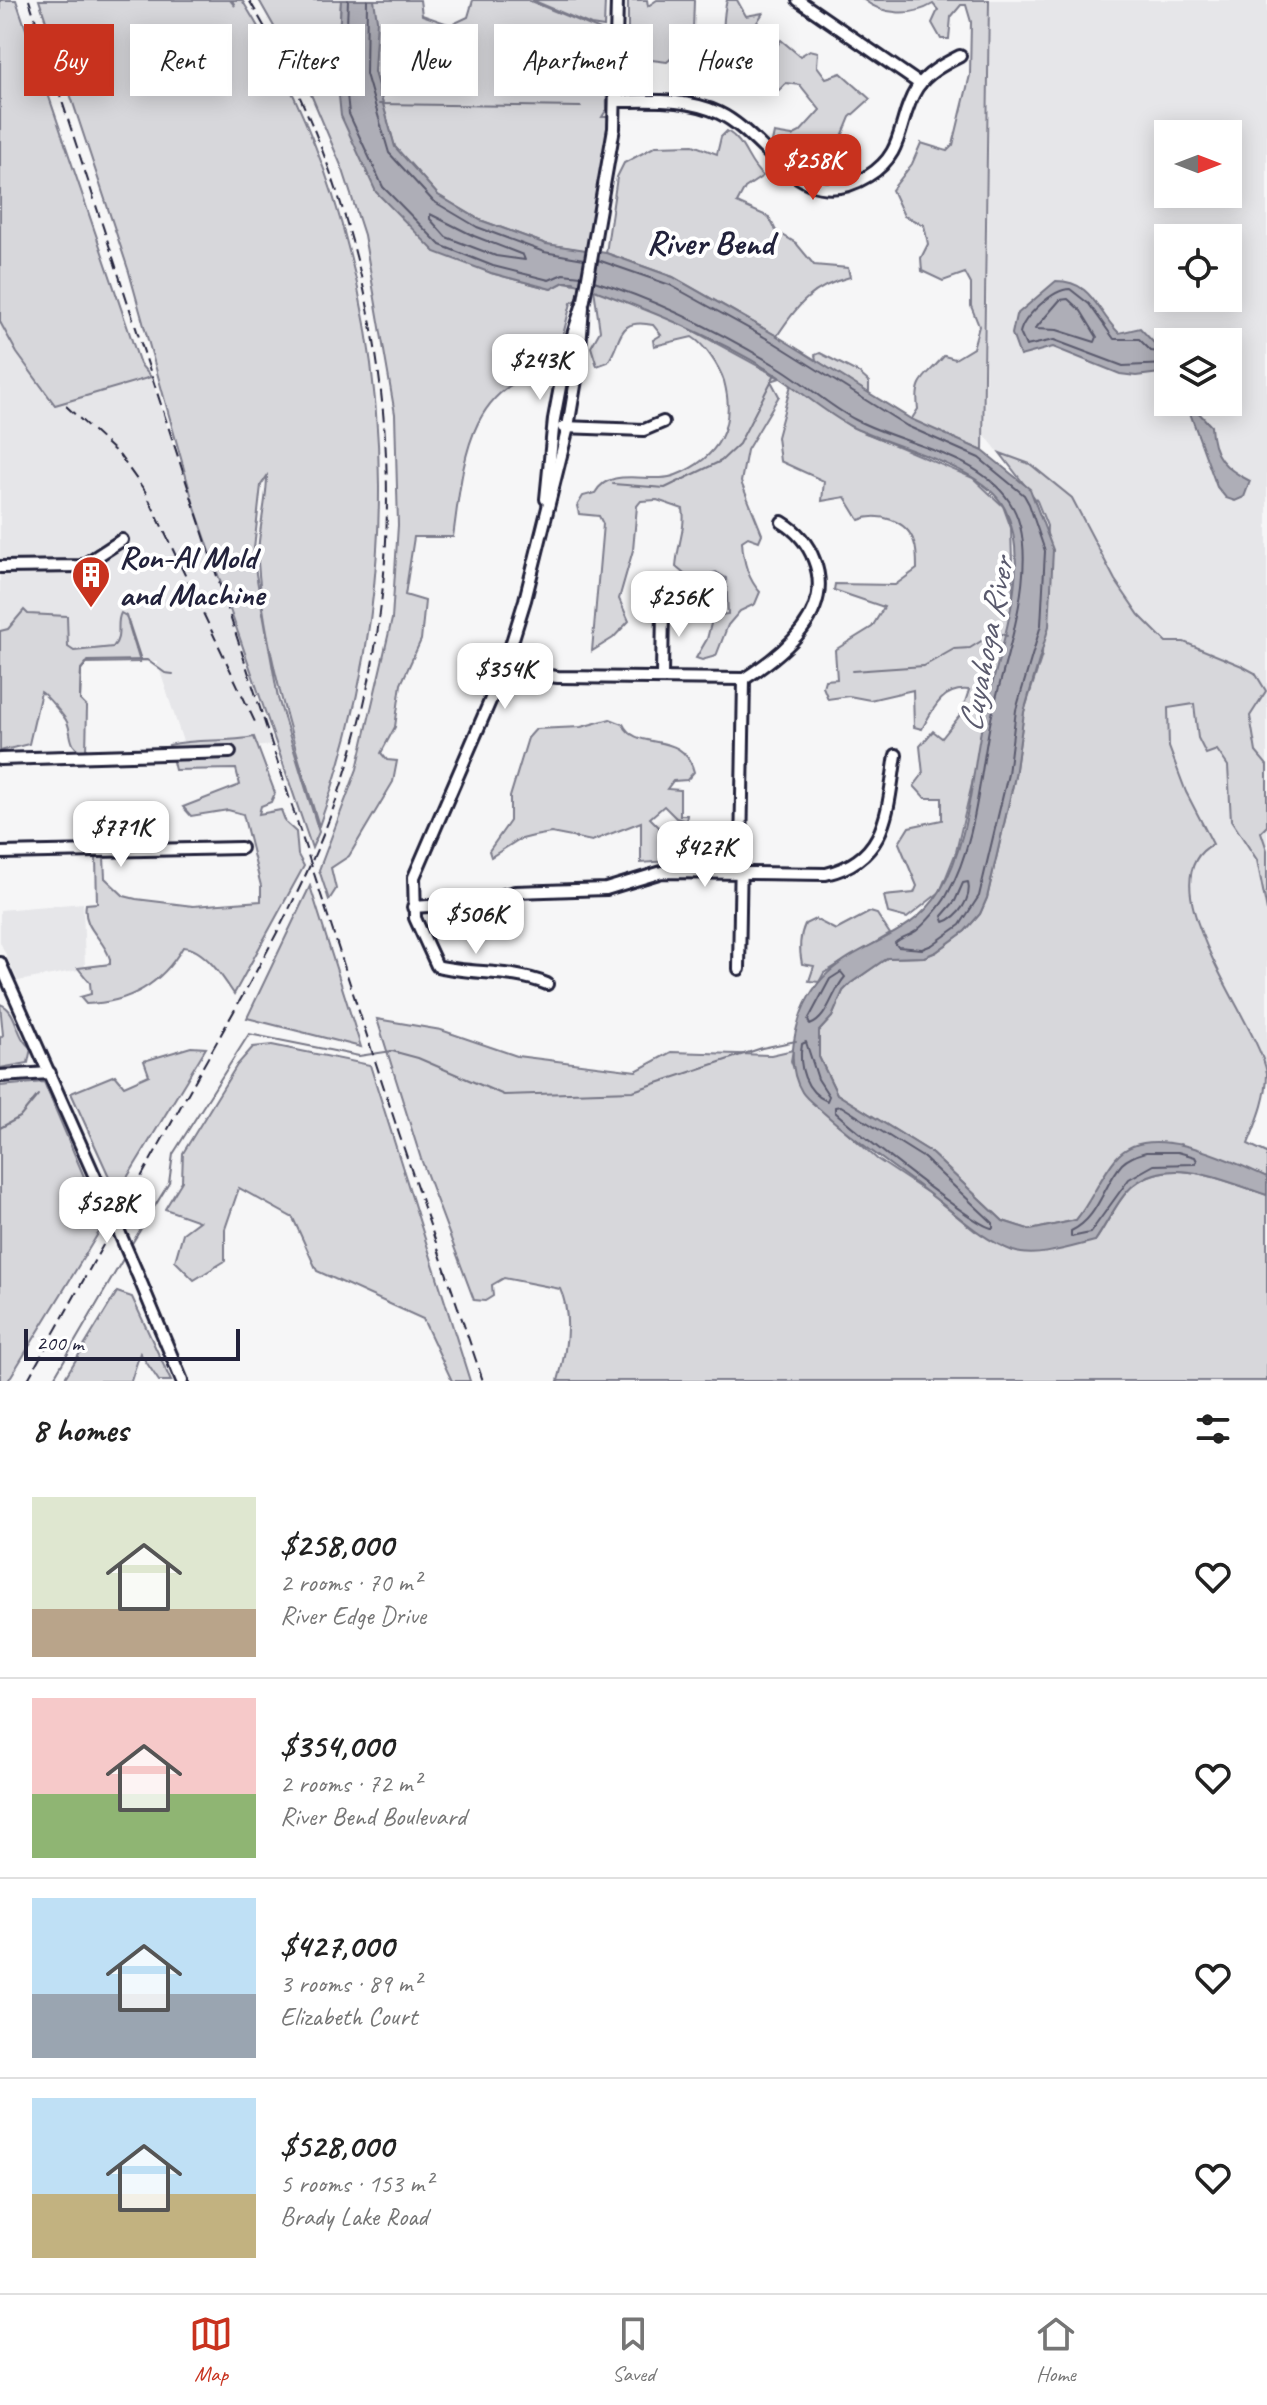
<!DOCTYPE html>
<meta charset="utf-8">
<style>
body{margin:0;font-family:Caveat,sans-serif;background:#f2f2f2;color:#222;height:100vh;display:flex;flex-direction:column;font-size:30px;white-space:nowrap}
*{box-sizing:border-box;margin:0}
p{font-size:26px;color:#767676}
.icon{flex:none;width:44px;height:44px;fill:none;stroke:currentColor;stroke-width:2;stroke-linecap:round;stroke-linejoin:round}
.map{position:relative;height:1381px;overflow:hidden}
.sheet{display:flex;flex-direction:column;background:#fff;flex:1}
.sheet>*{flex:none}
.banner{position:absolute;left:24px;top:24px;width:800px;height:72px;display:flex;gap:16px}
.needle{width:52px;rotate:90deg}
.buttons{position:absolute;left:1154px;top:120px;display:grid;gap:16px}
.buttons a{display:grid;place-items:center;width:88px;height:88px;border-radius:0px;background:#fff;box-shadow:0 4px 20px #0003;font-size:40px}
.scale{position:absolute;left:24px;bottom:20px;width:216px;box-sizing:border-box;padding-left:8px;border:4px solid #22223b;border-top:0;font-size:22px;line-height:28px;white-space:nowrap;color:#22223b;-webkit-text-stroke:6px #fff;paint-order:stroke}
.price{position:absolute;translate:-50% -68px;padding:0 18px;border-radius:16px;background:#fff;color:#222;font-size:26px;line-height:52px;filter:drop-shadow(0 2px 4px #0008)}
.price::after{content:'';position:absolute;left:50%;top:48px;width:24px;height:18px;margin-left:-12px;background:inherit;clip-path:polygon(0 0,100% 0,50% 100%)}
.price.active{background:#c8321e;color:#fff}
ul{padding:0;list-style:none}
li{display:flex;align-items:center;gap:24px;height:200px;padding:0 32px}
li+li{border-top:2px solid #e0e0e0}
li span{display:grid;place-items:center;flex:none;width:224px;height:160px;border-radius:0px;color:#555}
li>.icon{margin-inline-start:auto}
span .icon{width:96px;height:96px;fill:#fffc;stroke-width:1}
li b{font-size:34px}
h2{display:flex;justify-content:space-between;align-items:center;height:96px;padding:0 32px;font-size:34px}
.pill{padding:0 28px;border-radius:0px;background:#fff;box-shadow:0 4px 20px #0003;font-size:28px;line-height:72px}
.pill.active{background:#c8321e;color:#fff}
.menu{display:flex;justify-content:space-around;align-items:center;height:112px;border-top:2px solid #e0e0e0;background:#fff;font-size:22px;color:#767676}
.menu a{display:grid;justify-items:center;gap:4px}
.menu .active{color:#c8321e}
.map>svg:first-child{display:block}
</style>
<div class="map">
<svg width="1267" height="1381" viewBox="0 0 1267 1381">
<rect width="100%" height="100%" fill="#f6f6f7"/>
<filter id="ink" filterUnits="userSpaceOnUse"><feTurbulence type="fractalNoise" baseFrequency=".0125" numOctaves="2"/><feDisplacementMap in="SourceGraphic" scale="16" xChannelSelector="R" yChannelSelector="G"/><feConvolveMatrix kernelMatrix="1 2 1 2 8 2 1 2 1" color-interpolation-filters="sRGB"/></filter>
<g filter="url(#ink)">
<g fill="#e6e6e9" fill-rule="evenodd">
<path d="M990,0H1267V1093L1169,921L1132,622L985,435ZM1168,134H1228V194H1168ZM1168,238H1228V298H1168ZM1168,342H1228V402H1168Z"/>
<path d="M0,322L17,353L55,405L151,377L273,745L187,754L157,662L0,663Z"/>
<path d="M83,903L85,969L18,981L0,942V910Z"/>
</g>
<g fill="#d7d7db" stroke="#7c7c8b" stroke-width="2">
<path d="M0,0H16L140,364L151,377L55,405L17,353L0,322Z"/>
<path d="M39,0H230L235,6L232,0H242C396,248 418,554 319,826C293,741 264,651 258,562C257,533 267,504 267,476L261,485L253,557L278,698L319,832L312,848L194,505L129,272Z"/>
<path d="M259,0H341L337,76L376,192L402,216L491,273L551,289L564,282L581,285L579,299L571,303L554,371C466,380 463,468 453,537H414L405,595L425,601L421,640L401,684L395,727L381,753L387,760L397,761L393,782L349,856L331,868L336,889L329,900L319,870L357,769L392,619L398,525L395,414L364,235L343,170L307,85Z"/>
<path d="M374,0H420L422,15L451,25L468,17L473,0H528L605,32L607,109L602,117H611L589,251L546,244L480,220L438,195L395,147L374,72Z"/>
<path d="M532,0H605L604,27L591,25Z"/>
<path d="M628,0H647L648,6L657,0H694L693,31L714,35L719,43L717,53L681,50L667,62L628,57Z"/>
<path d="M727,0H737L746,16L763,13L742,46L744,53L753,43L777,46L781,40L800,56L810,50L818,52L817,66L826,78L841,73L870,99L850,117L828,170C810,175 797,168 791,152H775L771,147L774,133L792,136L800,132L820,110L800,85L786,83L775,94L738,76L745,63L732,60L725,65L718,60C726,41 721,21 727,0Z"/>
<path d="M864,0H989L983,451L911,420L918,409C914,378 926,378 944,356L955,359L973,348L979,326L971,306V284L965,273L943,281L922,271L921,258L928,244L924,225L904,216L892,190L912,164L921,143L947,151L953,145L970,75L971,22L966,5H961L951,17L949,39H941L932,23L938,10L933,4C913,16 884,16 864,0Z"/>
<path d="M727,131C746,142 747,163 763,176L745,188L737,203L769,217L776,231L796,243L814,265L848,268L850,277C812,287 798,304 777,336L673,277L606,253L617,177L624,163L656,146L693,145L717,154L721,137Z"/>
<path d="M594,289L661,313L780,378L771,381L779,396L747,450L741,482L762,534L759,541L748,537L742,541C743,560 747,578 760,592L755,604L740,611L728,625L716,656L702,660L696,658L707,639L713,616L728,614L726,578L716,572L691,580L676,567C677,547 686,528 683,509L657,500L641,501L637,506L633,550L619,599L629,621L613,638L592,651L603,524L599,516L579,514L577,506L583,496L595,493C610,465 652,485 676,475C719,458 736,426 724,381C719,366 705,345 692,337L654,346L653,340L661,335L653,325C616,317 623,340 608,362L597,366L591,347L600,331Z"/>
<path d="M820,353L859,373L869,382V395L816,360L815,355Z"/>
<path d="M791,385L850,426L973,478L1003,506L1011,528L1013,595L1008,633L983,718L977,763L956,852L940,892L907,918L888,913L884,896L914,893L917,886L899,843L909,827L942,820V798H925L914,786L923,774L920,746L933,731L942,738L961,714L969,690C942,687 933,709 922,729L914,727L913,690L870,700L849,696L828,699L823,687L825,680L837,679L835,650L872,627L884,607L834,590L835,584L895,585L917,569C917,561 917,549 914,542C907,520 878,512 859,520L845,497L822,501L824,481L780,461L777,437Z"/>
<path d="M1000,453L1030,464L1072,498L1115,580L1139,615L1166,642H1184L1242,666L1255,673L1266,691L1250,716L1256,752L1267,765V826L1261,832L1267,850V911L1257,860L1231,820L1228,766L1217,750L1206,754L1198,738L1194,704L1168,708L1169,747L1186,792L1213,844C1142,881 1258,1022 1267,1073C1267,1099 1257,1121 1248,1144L1267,1153V1177L1180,1144L1095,1197L1076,1220L1031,1230L1003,1221L929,1151L837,1094L819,1057V1031L832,1017L843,991L851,983L887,958L924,957L936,952L965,931L980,914L987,898L1015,776L1024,712L1042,655L1047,526L1037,501Z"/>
<path d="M24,610L28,614L67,616L68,647L74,651L113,647C123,637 115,623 121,613L126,616L140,662L86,663L81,669L80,700L87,707L86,752C67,748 73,736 67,722C65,717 46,695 41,692L29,744L0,751V631L8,629Z"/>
<path d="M610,719L623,724C636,753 683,728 694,772L687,780L673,781L667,789L680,790V815H687L686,821L676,818L664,806L650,818L659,827L662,841L674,844L683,852V860L641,863V822L592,841L551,833L534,836L518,840L491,857L489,851L510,821V797L528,738L536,729L581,727Z"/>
<path d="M254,737L275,793L271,802L261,806L259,814L281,810L286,823L296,832L298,855L304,866L234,994C223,977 204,948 183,947C161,985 129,1003 86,1004L80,997L91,994L90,983L78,968L110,964V959C104,938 82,929 86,904L97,903L96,857H104L105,878L124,896L136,899L193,906L261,901V886L243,814L228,810L191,816L183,807L240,785L236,769L175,770L169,745C198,738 225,743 254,737Z"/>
<path d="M310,886L361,1047L247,1018Z"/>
<path d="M870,912L877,914L890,934L824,973L819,982L809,981L814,966L802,964C799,950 799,937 805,924L815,919L836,930Z"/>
<path d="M0,1004C18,1010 15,1037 31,1048L28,1063L0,1068V1038L3,1035Z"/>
<path d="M377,1019L441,1030L517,1056L636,1071L671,1052L771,1055L793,1050L791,1061L803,1093L877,1159L931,1195L975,1231L1095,1241C1107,1224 1119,1196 1135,1184C1173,1155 1227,1182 1267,1195V1381H558C566,1353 573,1316 560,1289L504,1278L492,1285L493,1296L485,1301L474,1300L421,1159Z"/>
<path d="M272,1045L370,1065L470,1381H452L423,1319L317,1271L293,1218L239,1188L225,1229V1261L194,1280L175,1261L183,1233L199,1221L165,1209L182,1181L183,1153L237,1065L253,1047Z"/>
<path d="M191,1047L206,1048L117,1194L71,1093L115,1075L124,1086L149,1075L144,1061Z"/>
<path d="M44,1082L104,1224L8,1381H0V1086Z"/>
<path d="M117,1292L132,1297L171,1381H159L140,1353L131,1381H63Z"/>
</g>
<g fill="#aeaeb7" stroke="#767685" stroke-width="2">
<path d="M341,0H374L377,20L374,72L395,147L438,195L480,220L546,244L606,253L673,277L777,336L911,419L983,451L1030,489L1053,550L1049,626L1024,712L1015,776L987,898L980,914L965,931L936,952L924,957L887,958L851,983L843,991L832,1017L819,1031V1057L837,1094L929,1151L1003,1221L1031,1230L1076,1220C1091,1201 1101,1176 1116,1158C1148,1119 1232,1161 1267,1177V1195C1227,1182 1173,1155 1135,1184C1119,1196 1107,1224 1095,1241C1071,1247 1036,1259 1013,1251C981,1239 959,1216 932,1196C895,1167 860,1145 824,1113C818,1107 807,1100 802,1092C790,1072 791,1049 797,1027C819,939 902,954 940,891C971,840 971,772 984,716C997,657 1034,568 1005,509C983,466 896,448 854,428C825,413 800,390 773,373C709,333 643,308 573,282H564L551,289L491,273L435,252L376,192L341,116L337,76Z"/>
<path d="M1056,281C1093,281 1096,311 1119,333L1140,328L1154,343L1168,345V372L1136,376L1120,374L1053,347L1020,356L1012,334L1016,315Z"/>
<path d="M1186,402H1196L1197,411L1211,426C1212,456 1224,468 1250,481L1244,497L1235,501L1226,498L1217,487Z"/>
</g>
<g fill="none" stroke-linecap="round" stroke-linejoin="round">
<g stroke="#5a5a6d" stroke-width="2">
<path d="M348,0L345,75L349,114L383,187L440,245L493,266L549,280L563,274L581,276"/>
<path d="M367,0L366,74L389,153L433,201L477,227L544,252L584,259"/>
<path d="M430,214L474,236L523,255L525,260L496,256L446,237L430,219Z"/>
<path d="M594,281C658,300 718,331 775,365C803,381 827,405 856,420C904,445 976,453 1009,501C1046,554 1003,662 991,719C979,777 977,842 947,895C941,906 926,923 916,931C909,936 901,937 895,943L898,947L922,949L932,945L960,925L979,896L1008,774L1016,710L1041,625L1045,551L1029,504L1024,495L979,458L907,426L773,342L670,285L598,260"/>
<path d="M1068,299L1081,311L1097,337L1095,342L1057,330L1035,329L1060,300Z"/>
<path d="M1168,353L1151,351L1139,339H1114L1089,304L1070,289C1053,289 1023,317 1020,333L1026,346L1054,340L1123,366L1168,364"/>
<path d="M968,882C972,898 959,917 944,922L942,916L955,901L963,883Z"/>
<path d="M841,972L845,977C832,991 828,1019 810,1025L808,1020L830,979Z"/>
<path d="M806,1042L818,1079L829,1096L827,1101C805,1092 798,1066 802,1044Z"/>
<path d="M841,1106L924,1158L993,1223V1228C979,1230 854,1129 835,1112V1107Z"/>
<path d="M1146,1152H1178L1195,1157L1197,1161L1194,1164L1154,1165L1129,1179L1090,1233L1071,1237V1231C1099,1218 1103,1185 1122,1164C1128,1158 1139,1154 1146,1152Z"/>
</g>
<g stroke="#767685" stroke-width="2">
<path d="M379,104L581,107"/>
<path d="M613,484L665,488L721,461L739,444L775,374"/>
<path d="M128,620L141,660"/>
<path d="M852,671L924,666L954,649L970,648L996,632L1007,636"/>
<path d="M80,700L81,671L88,661L147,660L165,673L173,674"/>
<path d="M0,1128L20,1117L38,1095"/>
<path d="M131,1245L169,1183L173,1154L249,1034L359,1056L392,1051L418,1058L504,1095L633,1091L762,1048L796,1041"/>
<path d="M52,1381L126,1254"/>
</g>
<g stroke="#22223b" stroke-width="16">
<g id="minor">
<path d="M798,0L920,84"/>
<path d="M617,101C651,101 687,98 719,113C769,137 800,218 868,176C907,152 896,121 917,88C927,73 944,64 960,56"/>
<path d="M563,427L644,430L663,422"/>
<path d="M546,499L554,419L565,360L584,300L614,128L617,0"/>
<path d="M0,567L82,566L122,540"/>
<path d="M503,671L558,677L744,679"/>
<path d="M662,676L663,606L672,590"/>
<path d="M744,679C783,654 835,613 814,560C808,544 797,531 782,522"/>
<path d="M0,759L230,752"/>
<path d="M0,853L241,848"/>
<path d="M413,907L475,903L515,892L606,889L662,872L826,874C889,859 887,809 896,755"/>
<path d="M0,963L107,1204"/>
<path d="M739,969L744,679"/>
<path d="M547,984C511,969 474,975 437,966L415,918L414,877L503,671L525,600L568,427L579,362L583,307"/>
<path d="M0,1076L50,1073"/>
<path d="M137,1273L182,1381"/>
</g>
</g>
<use href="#minor" stroke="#fff" stroke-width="10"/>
<g stroke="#22223b" stroke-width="2" stroke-dasharray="12 6" stroke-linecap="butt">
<path d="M29,0L399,1134L483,1381"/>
<path d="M66,406L120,456L145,491L255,722"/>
<path d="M27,1381C88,1272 149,1163 210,1054C250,982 292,911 323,835C432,564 398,248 249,0"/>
</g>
<g stroke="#22223b" stroke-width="16" stroke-linecap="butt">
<path id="minor-bridge" d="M107,1204L137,1273"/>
</g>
<use href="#minor-bridge" stroke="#fff" stroke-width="10"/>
</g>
</g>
<defs>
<g id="building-pin" transform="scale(2)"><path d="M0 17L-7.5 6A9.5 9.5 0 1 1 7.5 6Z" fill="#c8321e" stroke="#fff"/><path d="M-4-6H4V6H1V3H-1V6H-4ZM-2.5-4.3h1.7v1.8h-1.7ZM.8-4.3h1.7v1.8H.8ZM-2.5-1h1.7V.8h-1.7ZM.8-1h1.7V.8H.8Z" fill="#fff"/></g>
</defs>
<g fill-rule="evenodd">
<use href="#building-pin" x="91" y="575"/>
</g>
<g text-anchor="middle" stroke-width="8" stroke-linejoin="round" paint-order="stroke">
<g font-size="32" font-weight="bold" fill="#22223b" stroke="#fff" text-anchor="start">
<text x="119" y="568">Ron-Al Mold<tspan x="119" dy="37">and Machine</tspan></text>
</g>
<g font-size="34" font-weight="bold" fill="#22223b" stroke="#fff">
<text x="710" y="254">River Bend</text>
</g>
<g font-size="34" font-style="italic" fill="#5a5a6d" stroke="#fff">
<text transform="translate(985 645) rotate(-79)" y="12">Cuyahoga River</text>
</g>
</g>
</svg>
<div class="buttons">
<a><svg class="needle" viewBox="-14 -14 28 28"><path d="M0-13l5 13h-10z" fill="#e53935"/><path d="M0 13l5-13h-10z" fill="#767676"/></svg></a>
<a><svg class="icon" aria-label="locate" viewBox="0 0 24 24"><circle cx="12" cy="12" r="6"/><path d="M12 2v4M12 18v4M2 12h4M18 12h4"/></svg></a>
<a><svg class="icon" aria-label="layers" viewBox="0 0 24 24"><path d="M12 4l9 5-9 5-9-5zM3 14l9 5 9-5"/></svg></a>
</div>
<div class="scale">200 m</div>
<b class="price active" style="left:813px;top:202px">$258K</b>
<b class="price" style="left:540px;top:402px">$243K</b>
<b class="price" style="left:679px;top:639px">$256K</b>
<b class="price" style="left:505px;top:711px">$354K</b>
<b class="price" style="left:121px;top:869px">$771K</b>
<b class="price" style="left:705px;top:889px">$427K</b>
<b class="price" style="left:476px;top:956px">$506K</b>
<b class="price" style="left:107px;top:1245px">$528K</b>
<div class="banner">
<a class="pill active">Buy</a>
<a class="pill">Rent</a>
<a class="pill">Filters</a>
<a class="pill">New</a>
<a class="pill">Apartment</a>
<a class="pill">House</a>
</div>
</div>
<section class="sheet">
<h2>8 homes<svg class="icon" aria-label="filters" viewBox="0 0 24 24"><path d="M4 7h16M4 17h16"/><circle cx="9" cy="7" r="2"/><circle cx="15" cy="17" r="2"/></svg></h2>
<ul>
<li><span style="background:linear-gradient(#dfe7d0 70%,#b9a48a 0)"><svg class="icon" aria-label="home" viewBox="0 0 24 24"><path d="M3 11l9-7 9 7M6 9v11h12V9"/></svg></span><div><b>$258,000</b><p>2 rooms · 70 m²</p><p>River Edge Drive</p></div><svg class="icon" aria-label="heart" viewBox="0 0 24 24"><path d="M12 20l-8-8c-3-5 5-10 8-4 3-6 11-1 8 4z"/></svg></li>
<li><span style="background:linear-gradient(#f6c9c9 60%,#8fb573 0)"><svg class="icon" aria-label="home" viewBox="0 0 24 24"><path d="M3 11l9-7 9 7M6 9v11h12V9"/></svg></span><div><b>$354,000</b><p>2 rooms · 72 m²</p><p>River Bend Boulevard</p></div><svg class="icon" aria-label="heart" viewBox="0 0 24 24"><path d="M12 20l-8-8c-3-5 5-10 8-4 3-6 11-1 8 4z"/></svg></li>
<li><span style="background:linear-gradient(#bfe0f5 60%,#9aa5b1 0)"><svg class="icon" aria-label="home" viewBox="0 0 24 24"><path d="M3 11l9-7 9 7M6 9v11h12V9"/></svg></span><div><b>$427,000</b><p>3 rooms · 89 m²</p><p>Elizabeth Court</p></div><svg class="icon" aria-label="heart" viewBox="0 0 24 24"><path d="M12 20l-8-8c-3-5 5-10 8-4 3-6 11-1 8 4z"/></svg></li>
<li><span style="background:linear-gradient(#bfe0f5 60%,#c2b280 0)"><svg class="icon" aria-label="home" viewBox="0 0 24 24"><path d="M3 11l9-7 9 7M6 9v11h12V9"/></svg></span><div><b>$528,000</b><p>5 rooms · 153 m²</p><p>Brady Lake Road</p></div><svg class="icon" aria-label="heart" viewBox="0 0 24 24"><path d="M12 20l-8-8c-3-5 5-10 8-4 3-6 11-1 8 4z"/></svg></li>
</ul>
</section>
<nav class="menu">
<a class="active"><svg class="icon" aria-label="map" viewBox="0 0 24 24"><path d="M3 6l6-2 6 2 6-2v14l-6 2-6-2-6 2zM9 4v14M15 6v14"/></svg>Map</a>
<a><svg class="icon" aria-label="saved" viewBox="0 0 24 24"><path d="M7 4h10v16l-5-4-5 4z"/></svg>Saved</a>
<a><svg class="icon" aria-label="home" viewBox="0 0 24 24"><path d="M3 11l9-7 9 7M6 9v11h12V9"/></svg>Home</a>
</nav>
